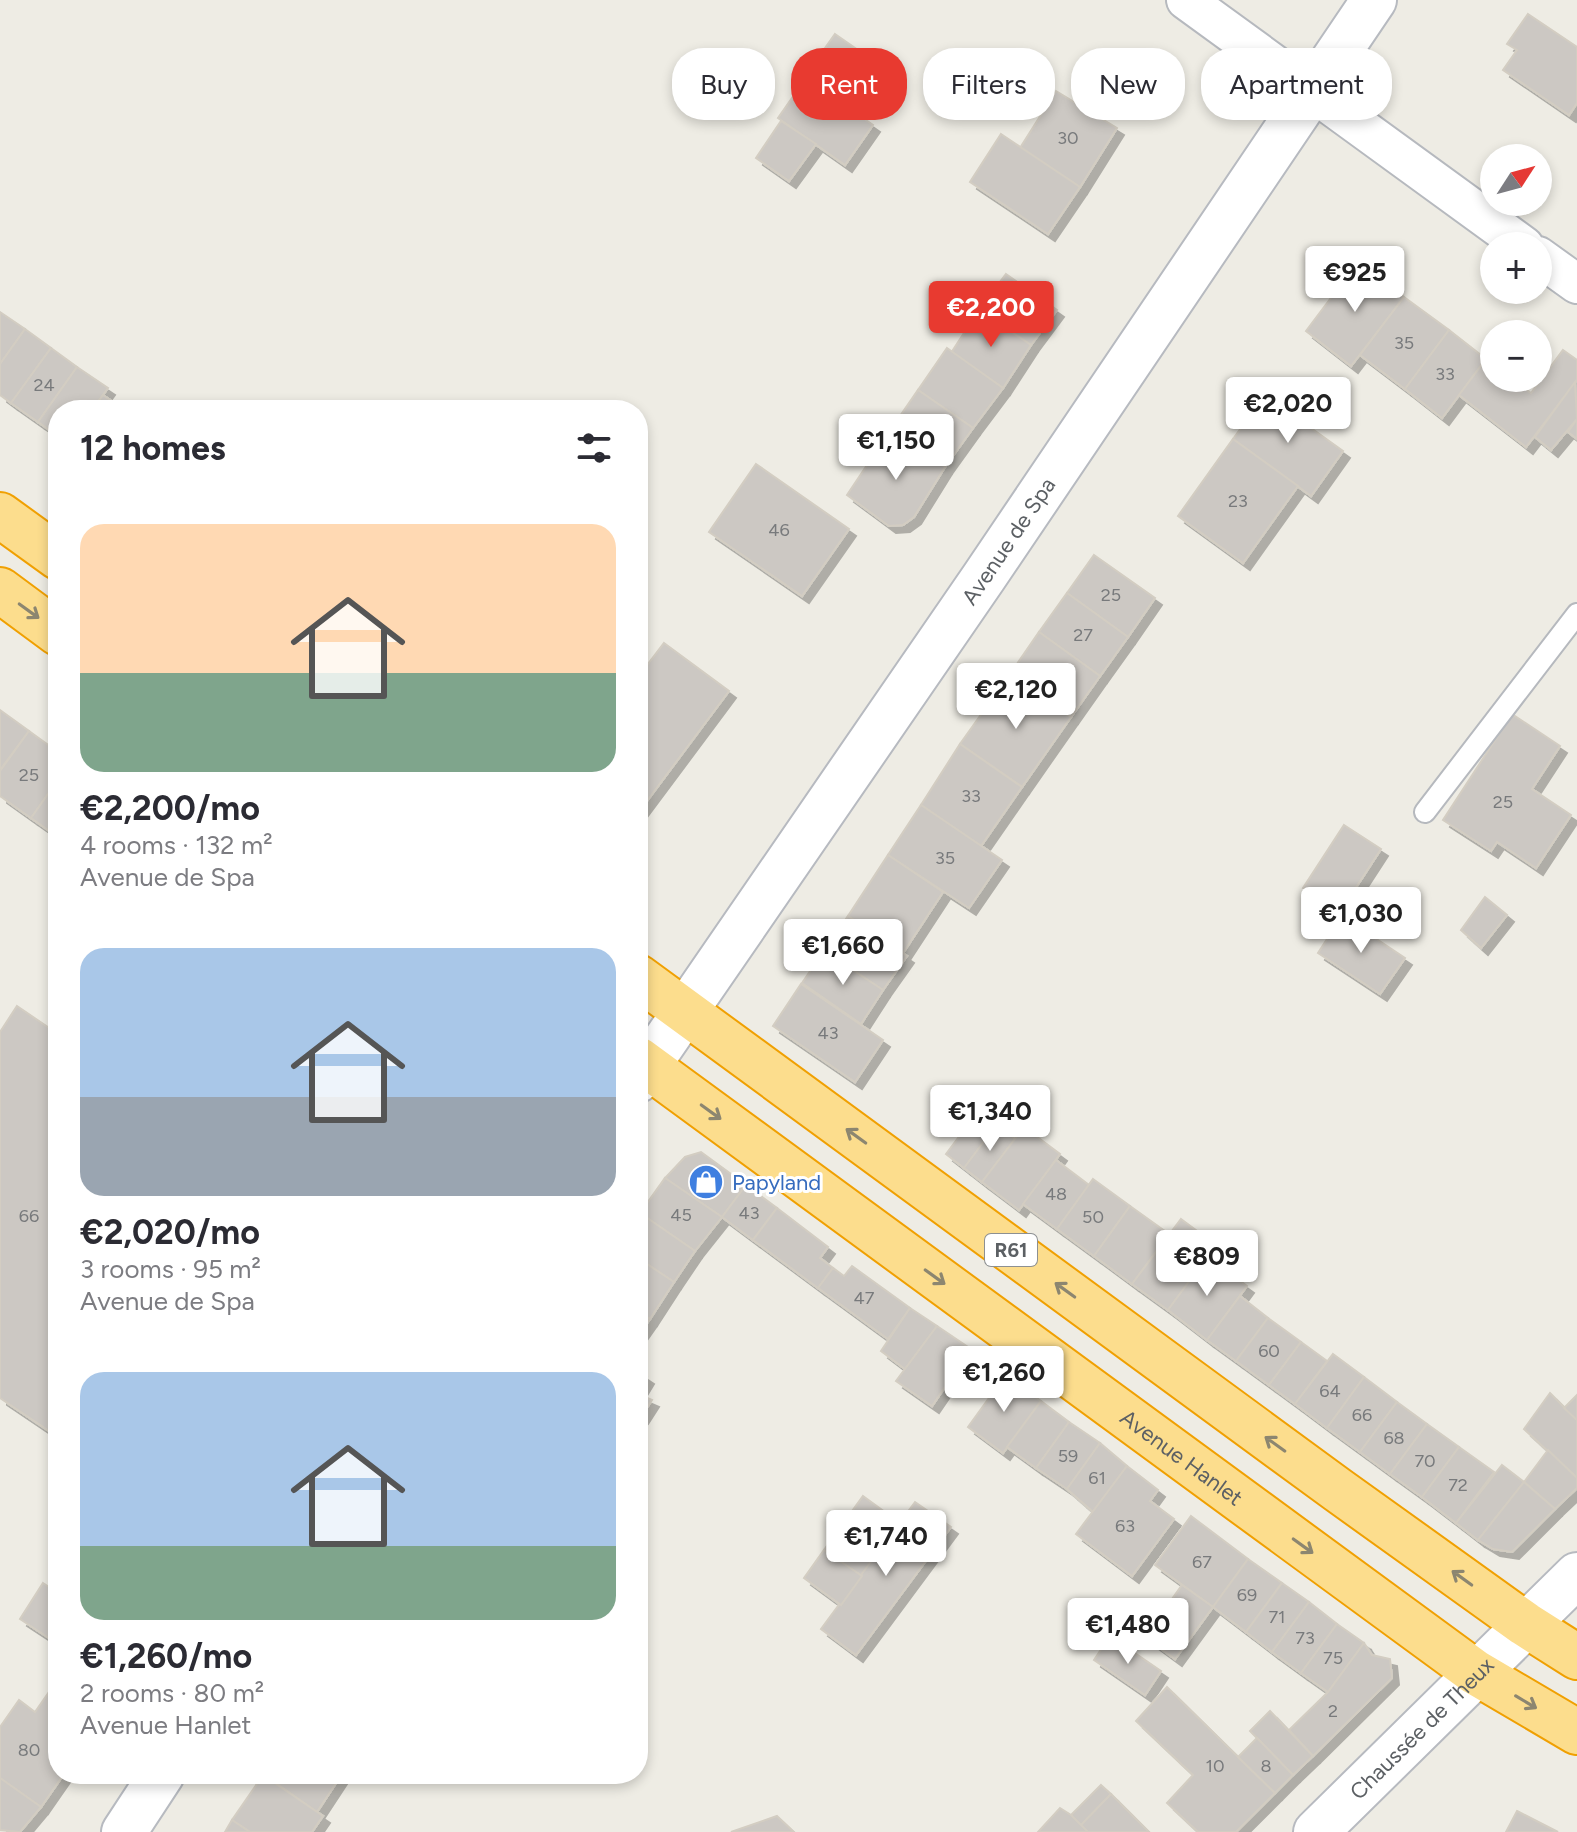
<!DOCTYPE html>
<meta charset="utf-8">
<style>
body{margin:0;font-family:Figtree,sans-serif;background:#f2f2f3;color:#2b2b33;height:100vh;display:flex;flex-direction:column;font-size:30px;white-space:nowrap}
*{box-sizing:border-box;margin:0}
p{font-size:26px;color:#7c7c81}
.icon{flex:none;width:44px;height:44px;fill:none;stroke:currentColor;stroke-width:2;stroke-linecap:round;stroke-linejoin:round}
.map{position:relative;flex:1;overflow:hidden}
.sheet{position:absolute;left:48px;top:400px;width:600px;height:1384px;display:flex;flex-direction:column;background:#fff;border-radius:32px;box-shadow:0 4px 12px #0003}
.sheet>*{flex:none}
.hud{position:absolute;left:672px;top:48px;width:760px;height:72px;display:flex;gap:16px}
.needle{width:52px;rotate:54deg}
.buttons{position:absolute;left:1480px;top:144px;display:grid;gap:16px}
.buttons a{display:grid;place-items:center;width:72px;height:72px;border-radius:50%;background:#fff;box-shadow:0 4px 12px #0003;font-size:40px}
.price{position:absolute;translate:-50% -68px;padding:0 18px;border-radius:8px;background:#fff;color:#222;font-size:26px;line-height:52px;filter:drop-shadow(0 2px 4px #0008)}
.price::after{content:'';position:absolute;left:50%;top:48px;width:24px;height:18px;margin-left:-12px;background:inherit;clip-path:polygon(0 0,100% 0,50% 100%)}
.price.on{background:#e83a30;color:#fff}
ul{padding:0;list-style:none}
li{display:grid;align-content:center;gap:16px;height:424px;padding:0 32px}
li span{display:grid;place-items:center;height:248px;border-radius:24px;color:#555}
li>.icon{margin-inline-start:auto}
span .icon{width:144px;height:144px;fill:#fffc;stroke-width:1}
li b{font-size:34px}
h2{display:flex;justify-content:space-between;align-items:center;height:96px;padding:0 32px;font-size:34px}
.tag{padding:0 28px;border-radius:32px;background:#fff;box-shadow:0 4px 12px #0003;font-size:28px;line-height:72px}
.tag.on{background:#e83a30;color:#fff}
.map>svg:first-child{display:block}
</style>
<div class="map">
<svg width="1577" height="1832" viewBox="0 0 1577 1832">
<defs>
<filter id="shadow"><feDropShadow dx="7" dy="7" stdDeviation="0" flood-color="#0004"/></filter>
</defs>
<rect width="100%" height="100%" fill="#eeece4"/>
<g fill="#ccc8c3" stroke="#d3cdc2" stroke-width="2" filter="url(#shadow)">
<path d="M1528,14L1577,47V103L1569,115L1503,70L1517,50L1507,44Z"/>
<path d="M835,34L894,75L872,106L813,65Z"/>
<path d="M806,78L873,125L845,165L778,118Z"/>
<path d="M1056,91L1117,128L1080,187L1020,148Z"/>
<path d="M781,121L816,144L789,181L756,158Z"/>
<path d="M1001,134L1080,187L1048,234L970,182Z"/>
<path d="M1358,262L1404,297L1351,366L1306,331Z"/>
<path d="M1006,274L1057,310L1031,345L979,310Z"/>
<path d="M1404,297L1449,330L1405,389L1360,355Z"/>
<path d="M979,310L1031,345L1003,388L951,353Z"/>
<path d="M0,312L25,329L0,364Z"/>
<path d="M25,329L51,348L11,403L0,395V364Z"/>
<path d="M1449,330L1486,359L1442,418L1405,389Z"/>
<path d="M51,348L77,367L38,422L11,403Z"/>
<path d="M947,348L1003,388L973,428L918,390Z"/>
<path d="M1563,350L1577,360V380L1526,447L1459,395L1486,359L1494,365V378H1511L1531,393Z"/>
<path d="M77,367L108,388L92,410H58V436L38,422Z"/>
<path d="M1575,382L1577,419L1551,450L1535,437Z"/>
<path d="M918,390L973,428L945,467L889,432Z"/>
<path d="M103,395L125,410H92Z"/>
<path d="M1265,395L1343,451L1311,496L1233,439Z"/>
<path d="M1577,419V439L1568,432Z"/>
<path d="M889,432L945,467L914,517L903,525L889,526L847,495Z"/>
<path d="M1233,439L1298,486L1243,563L1178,516Z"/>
<path d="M756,464L849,529L802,596L709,532Z"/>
<path d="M1094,555L1155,598L1128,637L1067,593Z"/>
<path d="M1067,593L1128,637L1100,676L1039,632Z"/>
<path d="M1039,632L1100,676L1071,717L1010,674Z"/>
<path d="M664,643L729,691L638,813V677Z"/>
<path d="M1010,674L1071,717L1022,787L960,744Z"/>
<path d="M0,710L29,731L0,770Z"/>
<path d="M1512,714L1560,746L1532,789L1571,815L1536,868L1497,842L1491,851L1443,820Z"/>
<path d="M29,731L58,752V780L31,818L0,796V771Z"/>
<path d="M960,744L1022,787L981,846L921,805Z"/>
<path d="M58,780V837L31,818Z"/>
<path d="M921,805L1002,860L969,908L888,855Z"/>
<path d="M1344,825L1381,849L1340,912L1303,888Z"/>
<path d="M888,855L943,892L903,953L848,916Z"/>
<path d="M1485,897L1507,915L1481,948L1461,930Z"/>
<path d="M848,916L907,956L883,990L824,951Z"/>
<path d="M1342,916L1405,958L1380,994L1318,953Z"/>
<path d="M824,951L883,990L861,1024L802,983Z"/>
<path d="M801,984L883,1040L855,1082L773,1026Z"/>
<path d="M17,1006L58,1034V1437L0,1398V1032Z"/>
<path d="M979,1110L997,1124L964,1168L946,1154Z"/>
<path d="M997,1124L1015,1139L982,1182L964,1168Z"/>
<path d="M1024,1127L1060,1154L1019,1210L982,1182Z"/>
<path d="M701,1152L746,1185L722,1217L665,1178L685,1157Z"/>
<path d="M1056,1160L1089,1185L1057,1229L1023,1204Z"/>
<path d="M665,1178L722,1217L695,1251L640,1213Z"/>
<path d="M1093,1179L1130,1206L1094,1256L1057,1229Z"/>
<path d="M746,1185L777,1208L753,1240L722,1217Z"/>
<path d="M1130,1206L1169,1234L1132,1284L1094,1256Z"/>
<path d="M777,1208L828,1247L820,1258L833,1268L818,1288L753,1240Z"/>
<path d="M640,1213L695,1251L674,1282L638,1258Z"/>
<path d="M1181,1219L1216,1245L1168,1310L1132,1284Z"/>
<path d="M1207,1257L1247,1286L1207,1340L1168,1310Z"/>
<path d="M638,1258L674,1282L650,1319L638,1311Z"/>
<path d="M852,1266L910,1308L888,1339L818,1288L833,1268L844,1276Z"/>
<path d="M1240,1296L1268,1318L1236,1361L1207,1340Z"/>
<path d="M910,1308L937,1326L905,1369L881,1351Z"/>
<path d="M638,1311L650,1319L638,1336Z"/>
<path d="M1268,1318L1301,1342L1269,1385L1236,1361Z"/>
<path d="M937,1326L971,1349L932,1406L896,1381Z"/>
<path d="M1301,1342L1327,1361L1295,1404L1269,1385Z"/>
<path d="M1333,1354L1364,1377L1327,1428L1295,1404Z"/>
<path d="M638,1371L647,1377L638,1392Z"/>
<path d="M1005,1376L1041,1401L1003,1453L968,1427Z"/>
<path d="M1364,1377L1397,1402L1360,1452L1327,1428Z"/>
<path d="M1550,1393L1577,1420V1478L1524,1429Z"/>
<path d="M638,1394L652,1400L641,1417L638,1416Z"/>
<path d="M1577,1395V1420L1564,1408Z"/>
<path d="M1041,1401L1069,1422L1036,1468L1007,1447Z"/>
<path d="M1397,1402L1427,1424L1390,1474L1360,1452Z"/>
<path d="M1069,1422L1100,1443L1067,1489L1036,1468Z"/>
<path d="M1427,1424L1459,1447L1422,1497L1390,1474Z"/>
<path d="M1100,1443L1127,1466L1093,1512L1067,1489Z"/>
<path d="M1459,1447L1494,1472L1456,1523L1422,1497Z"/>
<path d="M1548,1450L1577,1478V1488L1555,1509L1524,1482Z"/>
<path d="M1502,1465L1524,1482L1478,1540L1456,1523Z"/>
<path d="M1127,1466L1158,1490L1150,1501L1174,1519L1132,1576L1076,1534Z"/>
<path d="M1524,1482L1555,1509L1512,1552L1493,1549L1478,1540Z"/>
<path d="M863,1496L900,1523L862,1576L824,1550Z"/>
<path d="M915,1502L951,1527L856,1655L821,1629Z"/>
<path d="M1191,1516L1248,1559L1213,1607L1155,1565Z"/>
<path d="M824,1550L862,1576L841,1605L804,1578Z"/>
<path d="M1248,1559L1282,1583L1246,1632L1213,1607Z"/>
<path d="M43,1583L58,1593V1644L20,1619Z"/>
<path d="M1282,1583L1309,1602L1272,1652L1246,1632Z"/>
<path d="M1182,1585L1213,1607L1175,1659L1145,1637Z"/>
<path d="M1309,1602L1337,1624L1301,1673L1272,1652Z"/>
<path d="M1337,1624L1364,1643L1328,1692L1301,1673Z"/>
<path d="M1110,1636L1161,1671L1145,1695L1094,1660Z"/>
<path d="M1364,1643L1372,1655L1390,1659L1392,1678L1313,1756L1289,1730L1328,1692Z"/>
<path d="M58,1679V1774H64L41,1807L0,1778V1727L19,1700L35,1712Z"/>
<path d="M1167,1687L1275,1793L1236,1832H1198L1167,1803L1193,1775L1136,1721Z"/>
<path d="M1270,1711L1313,1756L1293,1775L1250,1731Z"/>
<path d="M1257,1738L1293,1775L1275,1793L1238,1757Z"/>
<path d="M263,1774H342L317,1812Z"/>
<path d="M263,1775L323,1816L312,1832H250L232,1820Z"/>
<path d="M0,1778L41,1807L20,1832L0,1830Z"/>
<path d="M1101,1785L1111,1794L1081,1825L1071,1815Z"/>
<path d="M1111,1794L1149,1832H1088L1081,1825Z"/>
<path d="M1060,1808L1071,1815L1088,1832H1038Z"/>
<path d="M1517,1811L1558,1832H1506Z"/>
<path d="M777,1816L794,1832H731Z"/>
<path d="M232,1820L250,1832H225Z"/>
</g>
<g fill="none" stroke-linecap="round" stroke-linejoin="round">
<g stroke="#b6b9be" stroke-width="24">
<path id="lane" d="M1425,812L1577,614"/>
</g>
<g stroke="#b6b9be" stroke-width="42">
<g id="street">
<path d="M1186,0L1524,246"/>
<path d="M1538,256L1577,284"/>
</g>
</g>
<g stroke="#b7bac0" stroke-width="48">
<g id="secondary">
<path id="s1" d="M638,1080L984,577L1374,0"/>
<path d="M124,1832L162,1774"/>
<path id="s2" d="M1316,1832L1577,1575"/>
</g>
</g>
<g stroke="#f0a002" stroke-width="48">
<g id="highway">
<path d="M0,515L58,557"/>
<path d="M0,590L58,633"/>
<path d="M638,977L1338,1490L1525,1624L1577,1657"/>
<path id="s3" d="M638,1059L1475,1672L1577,1732"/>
</g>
</g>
<use href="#lane" stroke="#fff" stroke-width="20"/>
<use href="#street" stroke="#fff" stroke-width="38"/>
<use href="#secondary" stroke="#fff" stroke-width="44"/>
<use href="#highway" stroke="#fcdd8d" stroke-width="44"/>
</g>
<defs><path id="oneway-shaft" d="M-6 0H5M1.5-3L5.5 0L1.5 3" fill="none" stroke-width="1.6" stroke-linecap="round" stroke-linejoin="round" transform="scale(2)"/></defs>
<g stroke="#8c8670">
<use href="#oneway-shaft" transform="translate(29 611) rotate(36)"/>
<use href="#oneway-shaft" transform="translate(711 1112) rotate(36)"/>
<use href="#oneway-shaft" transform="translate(856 1136) rotate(-144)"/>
<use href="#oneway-shaft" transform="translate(935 1277) rotate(36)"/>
<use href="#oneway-shaft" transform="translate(1065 1290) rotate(-144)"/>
<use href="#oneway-shaft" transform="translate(1275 1444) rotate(-144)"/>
<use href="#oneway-shaft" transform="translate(1303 1546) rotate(36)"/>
<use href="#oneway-shaft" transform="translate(1462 1578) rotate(-144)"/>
<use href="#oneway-shaft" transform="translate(1526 1702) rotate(31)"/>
</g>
<defs>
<g id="shop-disc" transform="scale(1.8)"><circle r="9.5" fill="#3f7fe0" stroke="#fff"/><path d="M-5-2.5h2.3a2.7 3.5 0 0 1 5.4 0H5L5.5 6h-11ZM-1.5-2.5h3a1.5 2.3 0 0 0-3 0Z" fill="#fff"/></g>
</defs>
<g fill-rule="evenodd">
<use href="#shop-disc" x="706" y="1182"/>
</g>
<g text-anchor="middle" stroke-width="6" stroke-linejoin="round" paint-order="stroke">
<g font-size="18" fill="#787a7c">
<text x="1068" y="144">30</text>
<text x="1404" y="349">35</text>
<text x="1445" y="380">33</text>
<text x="44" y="391">24</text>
<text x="1238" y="507">23</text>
<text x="779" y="536">46</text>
<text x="1111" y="601">25</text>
<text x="1083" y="641">27</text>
<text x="29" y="781">25</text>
<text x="971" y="802">33</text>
<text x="1503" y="808">25</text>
<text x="945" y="864">35</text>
<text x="828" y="1039">43</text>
<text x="1056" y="1200">48</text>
<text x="749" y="1219">43</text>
<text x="681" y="1221">45</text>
<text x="29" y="1222">66</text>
<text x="1093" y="1223">50</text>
<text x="864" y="1304">47</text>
<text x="1269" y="1357">60</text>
<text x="1330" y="1397">64</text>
<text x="1362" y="1421">66</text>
<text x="1394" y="1444">68</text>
<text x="1068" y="1462">59</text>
<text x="1425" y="1467">70</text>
<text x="1097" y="1484">61</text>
<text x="1458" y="1491">72</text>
<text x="1125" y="1532">63</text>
<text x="1202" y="1568">67</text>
<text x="1247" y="1601">69</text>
<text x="1277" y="1623">71</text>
<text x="1305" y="1644">73</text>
<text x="1333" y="1664">75</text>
<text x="1333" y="1717">2</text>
<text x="29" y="1756">80</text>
<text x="1215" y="1772">10</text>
<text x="1266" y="1772">8</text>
</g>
<rect fill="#fff" stroke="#8d9092" stroke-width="2" x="985" y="1234" width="52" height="32" rx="6"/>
<g font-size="20" font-weight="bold" fill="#5c6064">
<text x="1011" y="1257">R61</text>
</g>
<g font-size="22" fill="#5c6064" stroke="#fff">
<text dy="8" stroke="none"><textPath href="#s1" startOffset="654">Avenue de Spa</textPath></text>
<text dy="8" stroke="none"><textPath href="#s3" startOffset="674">Avenue Hanlet</textPath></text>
<text dy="8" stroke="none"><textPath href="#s2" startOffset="148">Chaussée de Theux</textPath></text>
</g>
<g font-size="22" fill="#366cbe" stroke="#fff" text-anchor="start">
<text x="732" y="1190">Papyland</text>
</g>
</g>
</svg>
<div class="buttons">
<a><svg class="needle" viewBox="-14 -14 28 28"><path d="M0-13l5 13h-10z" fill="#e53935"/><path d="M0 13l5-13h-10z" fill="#7c7c81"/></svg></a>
<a>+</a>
<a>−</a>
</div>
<b class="price" style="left:1355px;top:314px">€925</b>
<b class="price on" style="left:991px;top:349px">€2,200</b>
<b class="price" style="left:1288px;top:445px">€2,020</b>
<b class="price" style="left:896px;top:482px">€1,150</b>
<b class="price" style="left:1016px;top:731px">€2,120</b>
<b class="price" style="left:1361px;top:955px">€1,030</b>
<b class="price" style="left:843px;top:987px">€1,660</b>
<b class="price" style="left:990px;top:1153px">€1,340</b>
<b class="price" style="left:1207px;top:1298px">€809</b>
<b class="price" style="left:1004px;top:1414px">€1,260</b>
<b class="price" style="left:886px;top:1578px">€1,740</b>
<b class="price" style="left:1128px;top:1666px">€1,480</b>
<div class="hud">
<a class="tag">Buy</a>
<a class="tag on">Rent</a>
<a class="tag">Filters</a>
<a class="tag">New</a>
<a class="tag">Apartment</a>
</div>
<section class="sheet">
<h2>12 homes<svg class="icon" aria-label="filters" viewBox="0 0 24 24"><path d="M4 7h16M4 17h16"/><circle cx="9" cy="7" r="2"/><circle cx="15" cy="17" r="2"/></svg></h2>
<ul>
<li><span style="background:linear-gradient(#ffd9b3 60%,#7fa58c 0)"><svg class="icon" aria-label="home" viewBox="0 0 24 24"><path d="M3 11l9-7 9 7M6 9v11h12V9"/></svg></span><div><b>€2,200/mo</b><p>4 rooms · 132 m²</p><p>Avenue de Spa</p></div></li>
<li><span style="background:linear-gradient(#a9c7e8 60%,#9aa5b1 0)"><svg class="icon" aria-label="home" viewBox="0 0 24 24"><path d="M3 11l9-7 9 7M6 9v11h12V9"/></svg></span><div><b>€2,020/mo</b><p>3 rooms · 95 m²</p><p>Avenue de Spa</p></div></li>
<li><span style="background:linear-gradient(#a9c7e8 70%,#7fa58c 0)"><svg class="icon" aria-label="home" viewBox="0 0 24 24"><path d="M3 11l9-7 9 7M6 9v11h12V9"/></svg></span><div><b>€1,260/mo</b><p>2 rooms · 80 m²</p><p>Avenue Hanlet</p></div></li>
</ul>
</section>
</div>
